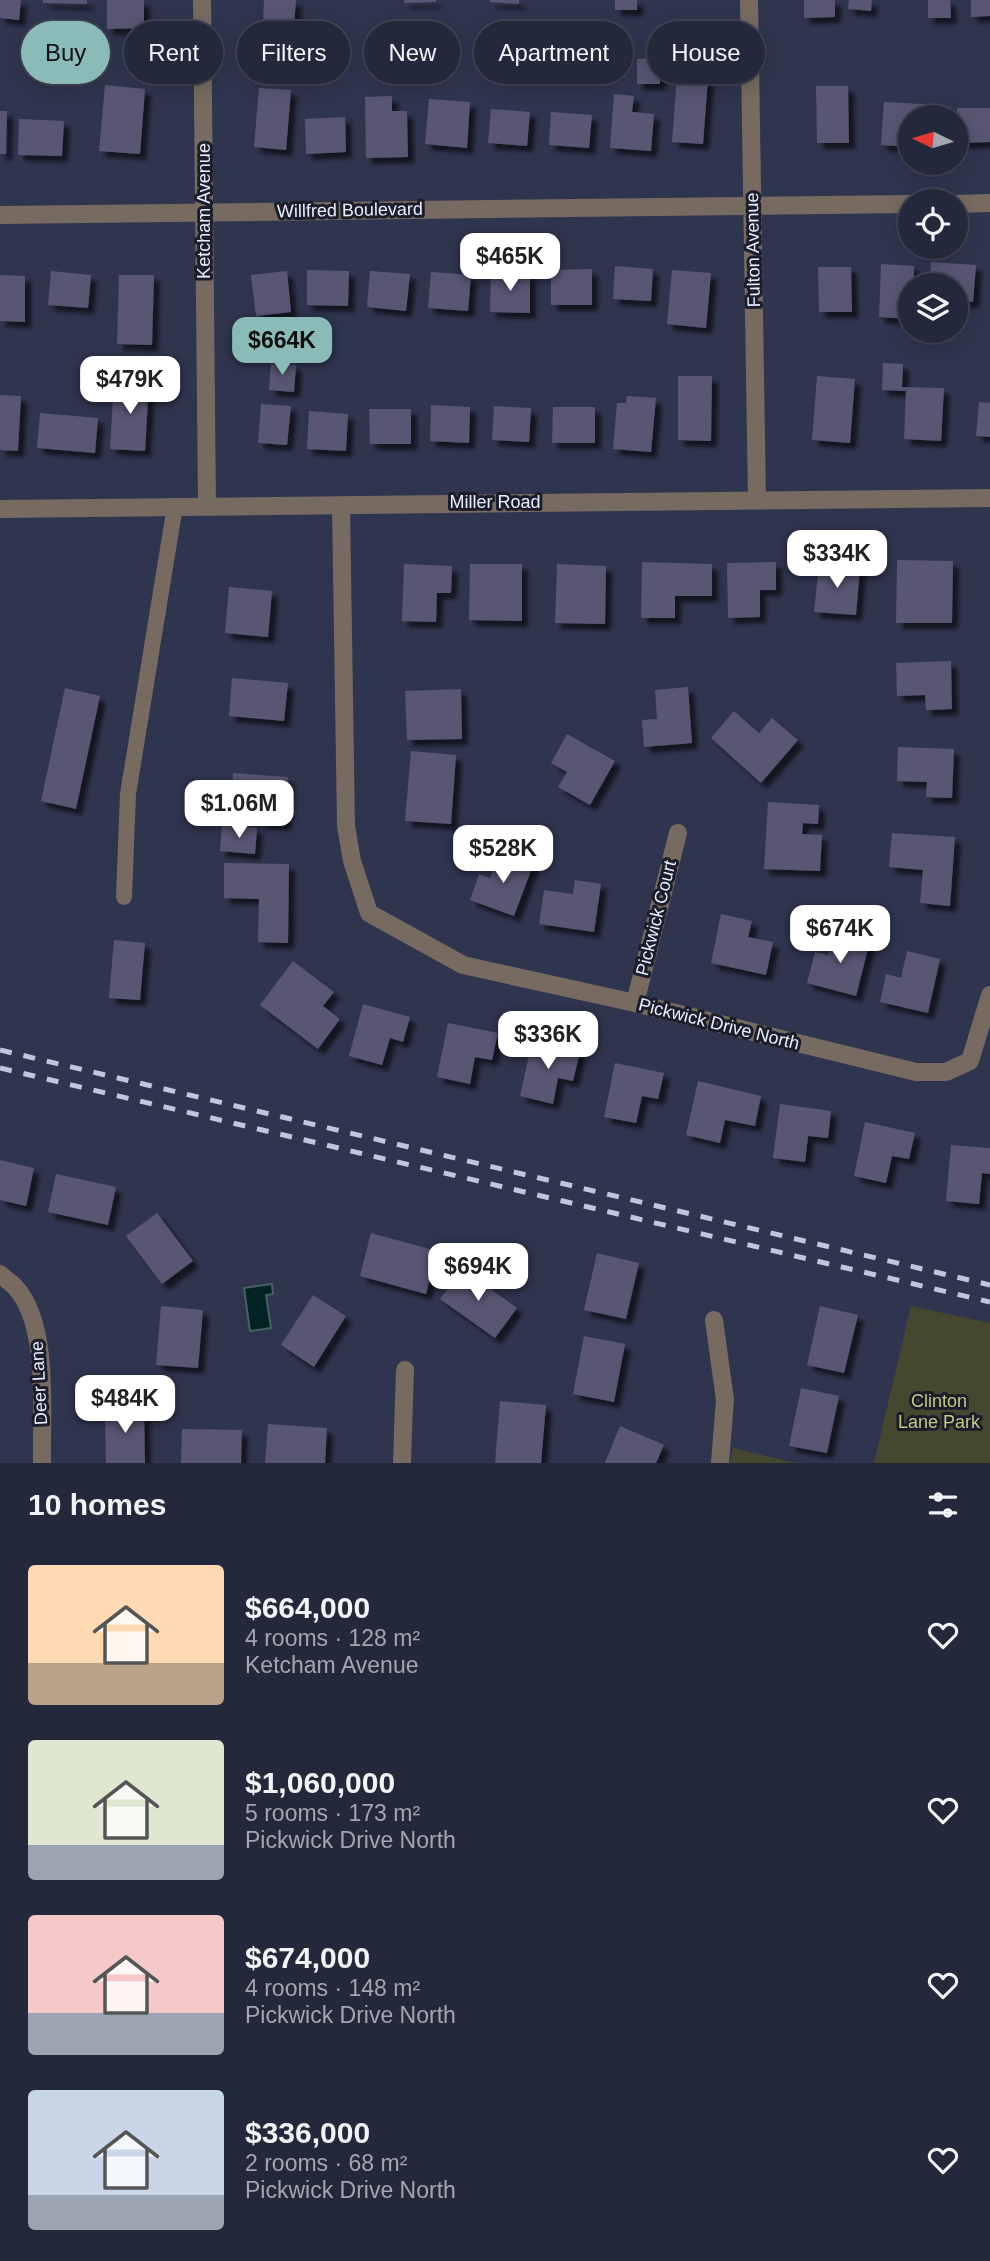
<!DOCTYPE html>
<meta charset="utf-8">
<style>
body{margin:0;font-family:Arial,sans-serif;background:#2c3042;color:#f1f3f6;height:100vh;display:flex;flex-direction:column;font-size:26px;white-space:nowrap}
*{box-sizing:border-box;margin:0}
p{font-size:23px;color:#a3a6af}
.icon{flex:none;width:38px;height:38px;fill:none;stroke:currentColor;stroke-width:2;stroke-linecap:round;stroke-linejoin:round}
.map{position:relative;height:1463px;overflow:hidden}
.side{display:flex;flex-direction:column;background:#24283b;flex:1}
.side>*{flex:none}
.guide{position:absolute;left:21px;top:21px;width:948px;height:63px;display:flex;gap:14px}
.needle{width:46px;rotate:275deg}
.controls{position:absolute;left:898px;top:105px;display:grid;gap:14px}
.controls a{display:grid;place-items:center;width:70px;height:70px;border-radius:50%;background:#24283b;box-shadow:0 4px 18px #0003,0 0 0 2px #414455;font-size:35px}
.price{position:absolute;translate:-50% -60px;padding:0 16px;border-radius:14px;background:#fff;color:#222;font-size:23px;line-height:46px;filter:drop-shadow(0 2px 4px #0008)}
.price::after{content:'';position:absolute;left:50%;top:42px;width:21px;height:16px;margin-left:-10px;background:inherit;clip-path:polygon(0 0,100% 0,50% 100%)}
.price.active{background:#8bbbb9;color:#111}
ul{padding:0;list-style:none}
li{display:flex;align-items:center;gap:21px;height:175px;padding:0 28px}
li span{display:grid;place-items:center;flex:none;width:196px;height:140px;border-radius:7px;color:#555}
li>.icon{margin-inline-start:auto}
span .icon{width:84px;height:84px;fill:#fffc;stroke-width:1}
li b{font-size:30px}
h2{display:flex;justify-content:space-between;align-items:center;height:84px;padding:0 28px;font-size:30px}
.pill{padding:0 24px;border-radius:32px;background:#24283b;box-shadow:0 4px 18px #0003,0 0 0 2px #414455;font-size:24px;line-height:63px}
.pill.active{background:#8bbbb9;color:#111}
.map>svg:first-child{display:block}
</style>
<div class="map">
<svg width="990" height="1463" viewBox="0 0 990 1463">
<defs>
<filter id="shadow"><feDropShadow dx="6" dy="6" stdDeviation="2" flood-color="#0009"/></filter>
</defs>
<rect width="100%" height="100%" fill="#30354f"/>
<g fill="#45482f">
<path d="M911,1306L990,1323V1463H874Z"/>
<path d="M733,1448L796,1463H730Z"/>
</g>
<path fill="#032223" stroke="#485f64" stroke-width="2" d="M272,1284L273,1294L266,1295L271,1328L250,1331L244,1288Z"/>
<g fill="#585673" filter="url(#shadow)">
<path d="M0,0H21L19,20L0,18Z"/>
<path d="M43,0H87V4L43,3Z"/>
<path d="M107,0H144V28L107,29Z"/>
<path d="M264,0H296L294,25L263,24Z"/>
<path d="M404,0H436V2L404,3Z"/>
<path d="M490,0H519V4L490,2Z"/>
<rect x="615" y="0" width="22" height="10"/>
<path d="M804,0H835V17L804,18Z"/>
<path d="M849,0H872L871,11L848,9Z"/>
<path d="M928,0H950L951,18H928Z"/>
<path d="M971,0H990V16L971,17Z"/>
<path d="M660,58V84H637V59Z"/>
<path d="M677,76L708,78L703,144L672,142Z"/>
<path d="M105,85L145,89L140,154L99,151Z"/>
<path d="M816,86H848L849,143H817Z"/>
<path d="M259,88L291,90L286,150L254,147Z"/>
<path d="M614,94L634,96L632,112L654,114L651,151L610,148Z"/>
<path d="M392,96V111H407L408,157L366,158L365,97Z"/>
<path d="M429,99L470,102L467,148L425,144Z"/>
<path d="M884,102L940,105L939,117H910V147L881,145Z"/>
<path d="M957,108H990V142L958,143Z"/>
<path d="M491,109L530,112L527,146L488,143Z"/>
<path d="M0,111H7L6,154H0Z"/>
<path d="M551,112L592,115L589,148L549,145Z"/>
<path d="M345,117L346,152L306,154L305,119Z"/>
<path d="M19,119L64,121L62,156L18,155Z"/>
<path d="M931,262L976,265L973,302L956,301V285H930Z"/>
<path d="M881,264L914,266V285H910V319L879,317Z"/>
<path d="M615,266L653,269L651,301L613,299Z"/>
<path d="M818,267H851L852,312H819Z"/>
<path d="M592,269V305H551V270Z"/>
<path d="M307,270L349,271L348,306L307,305Z"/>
<path d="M672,270L711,273L706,328L667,324Z"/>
<path d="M51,271L91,275L88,308L48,305Z"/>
<path d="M287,271L291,312L256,316L251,275Z"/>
<path d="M370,271L410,274L406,311L367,307Z"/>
<path d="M431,272L471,275L468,311L428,308Z"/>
<path d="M491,273L530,274V313L490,312Z"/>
<path d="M0,275L25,276V322L0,321Z"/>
<path d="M119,275H154L152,345L117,344Z"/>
<path d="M271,363L296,365L294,392L269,390Z"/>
<path d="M883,363L903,364L902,387L944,388L941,441L904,439L906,391L882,390Z"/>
<path d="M678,376H712L711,441L678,440Z"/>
<path d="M817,376L855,379L850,443L812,440Z"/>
<path d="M114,381L149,383L145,451L110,449Z"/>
<path d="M0,395L21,396L18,451L0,450Z"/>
<path d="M627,396L656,398L651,452L613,449L617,403H626Z"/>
<path d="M979,402L990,403V437L976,436Z"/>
<path d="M261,404L291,406L287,445L258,443Z"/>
<path d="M431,405L470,407L469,443L430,441Z"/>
<path d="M494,406L531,408L529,442L492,440Z"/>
<path d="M553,407H595V443H552Z"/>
<path d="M369,409H411V444H370Z"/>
<path d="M309,411L348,414L346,451L307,449Z"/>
<path d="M40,413L98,418L95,453L37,448Z"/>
<path d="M897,560L953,561L952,623H896Z"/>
<path d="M642,562L712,564V596H675V618H641Z"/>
<path d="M776,562V590H760V617L728,618L727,563Z"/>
<path d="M404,564L452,566L451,593H437L436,622L402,621Z"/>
<path d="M470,564H522V621L469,620Z"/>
<path d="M557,564L606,566L605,624L555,623Z"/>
<path d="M819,564L860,568L856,615L814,612Z"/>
<path d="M229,587L272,591L268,637L225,633Z"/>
<path d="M951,661L952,709L926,710L925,695L897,696L896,663Z"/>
<path d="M232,678L288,683L284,721L229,716Z"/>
<path d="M688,687L692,743L644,747L642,720L657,719L655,690Z"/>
<path d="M65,688L100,696L76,809L41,801Z"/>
<path d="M461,689L462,739L407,740L405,691Z"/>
<path d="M734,711L759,733L772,718L798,740L761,783L711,738Z"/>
<path d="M567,734L615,761L590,805L558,787L567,772L551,763Z"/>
<path d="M898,747L954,749L952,798L926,797L927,782L897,781Z"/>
<path d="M411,751L456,755L451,824L405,821Z"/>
<path d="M233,773L288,777L285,824L260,822L261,809L231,808Z"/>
<path d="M768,802L819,805L818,824L803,823L802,834L822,835L820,871L764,869Z"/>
<path d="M222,825L257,828L255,854L220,851Z"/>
<path d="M892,833L955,837L950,906L920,903L923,870L889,867Z"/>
<path d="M500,853L533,865L514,916L470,900L479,874L490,878Z"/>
<path d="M224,863L289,864L288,943L258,942L259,899L224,898Z"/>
<path d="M575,880L601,884L594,932L539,924L544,890L573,894Z"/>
<path d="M721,914L752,921L748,937L773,942L766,975L711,963Z"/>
<path d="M834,932L870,941L856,996L807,983L815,952L828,955Z"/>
<path d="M114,940L145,943L140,1000L109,998Z"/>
<path d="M907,951L940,959L928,1013L880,1002L886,974L901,978Z"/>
<path d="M293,961L334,992L323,1006L340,1019L318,1049L260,1005Z"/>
<path d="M363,1004L410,1017L403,1042L390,1038L382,1065L349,1056Z"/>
<path d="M448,1023L498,1033L492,1060L475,1057L470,1084L437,1077Z"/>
<path d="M532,1042L580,1052L573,1081L558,1078L553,1104L520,1096Z"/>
<path d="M615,1063L664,1073L658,1099L642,1096L636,1123L604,1117Z"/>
<path d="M698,1081L761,1096L755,1126L725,1120L720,1143L686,1135Z"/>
<path d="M780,1104L831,1111L828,1138L808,1136L805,1162L773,1158Z"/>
<path d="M865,1122L915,1133L909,1159L892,1156L886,1183L854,1176Z"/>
<path d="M951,1145L990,1148V1174L982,1173L979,1204L946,1201Z"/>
<path d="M0,1160L34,1168L26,1206L0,1200Z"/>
<path d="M56,1174L116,1187L108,1225L48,1212Z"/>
<path d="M157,1213L193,1261L162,1284L126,1236Z"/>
<path d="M371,1233L437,1251L426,1294L360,1276Z"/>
<path d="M597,1253L639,1263L626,1319L584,1310Z"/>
<path d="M462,1268L517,1308L495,1338L440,1299Z"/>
<path d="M313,1295L346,1316L314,1367L281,1345Z"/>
<path d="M161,1306L203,1310L198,1368L156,1365Z"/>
<path d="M820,1306L858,1315L844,1373L807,1365Z"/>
<path d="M584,1336L625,1344L614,1402L573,1394Z"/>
<path d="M801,1388L839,1396L827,1453L789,1446Z"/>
<path d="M500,1401L546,1405L541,1463H495Z"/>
<path d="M144,1407L145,1463H106L105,1408Z"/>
<path d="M268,1424L327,1428L325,1463H265Z"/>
<path d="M620,1426L664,1445L656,1463H605Z"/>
<path d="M182,1429L242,1430L241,1463H181Z"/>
</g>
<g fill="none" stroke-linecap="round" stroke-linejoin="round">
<path stroke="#766a61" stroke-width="16" d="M124,897L128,794L175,506"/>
<g stroke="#766a61" stroke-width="18">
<path d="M202,0L207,505"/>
<path d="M749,0L757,500"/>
<path d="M956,204L990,203"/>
<path d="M0,215L910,204"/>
<path d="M341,506L346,826L352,861L369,913L463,965L635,1003L916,1072H946L970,1061L990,995"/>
<path d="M0,509L990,498"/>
<path d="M635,1003L678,833"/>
<path d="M0,1274C5,1279 12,1283 16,1288C50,1326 41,1415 42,1463"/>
<path d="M714,1320L725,1400L720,1463"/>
<path d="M402,1463L405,1370"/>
</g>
<g stroke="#c2c6d9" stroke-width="5" stroke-dasharray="12 12" stroke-linecap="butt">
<path d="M0,1050L990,1285"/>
<path d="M0,1068L990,1302"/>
</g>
</g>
<g text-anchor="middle" stroke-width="6" stroke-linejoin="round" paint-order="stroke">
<g font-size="18" fill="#e8ecfd" stroke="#1b1e2a">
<text transform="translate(350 210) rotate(-1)" y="6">Willfred Boulevard</text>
<text transform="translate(204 211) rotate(-90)" y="6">Ketcham Avenue</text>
<text transform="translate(753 250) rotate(-91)" y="6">Fulton Avenue</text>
<text x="495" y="508">Miller Road</text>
<text transform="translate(656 918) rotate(-76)" y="6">Pickwick Court</text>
<text transform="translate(719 1024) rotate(14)" y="6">Pickwick Drive North</text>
<text transform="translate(39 1383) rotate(-93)" y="6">Deer Lane</text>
</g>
<g font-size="18" fill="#c1ca85" stroke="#1b1e2a">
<text x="939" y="1407">Clinton<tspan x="939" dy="21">Lane Park</tspan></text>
</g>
</g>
</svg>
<div class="controls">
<a><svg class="needle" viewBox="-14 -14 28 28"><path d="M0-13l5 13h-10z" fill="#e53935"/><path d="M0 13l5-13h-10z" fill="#a3a6af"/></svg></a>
<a><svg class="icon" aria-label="locate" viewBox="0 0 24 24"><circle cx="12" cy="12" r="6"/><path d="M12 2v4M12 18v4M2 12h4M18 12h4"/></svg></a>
<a><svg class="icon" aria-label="layers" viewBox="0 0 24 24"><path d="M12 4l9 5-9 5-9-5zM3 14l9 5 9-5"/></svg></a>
</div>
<b class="price" style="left:510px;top:293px">$465K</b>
<b class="price active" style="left:282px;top:377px">$664K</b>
<b class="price" style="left:130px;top:416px">$479K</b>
<b class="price" style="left:837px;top:590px">$334K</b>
<b class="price" style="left:239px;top:840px">$1.06M</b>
<b class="price" style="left:503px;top:885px">$528K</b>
<b class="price" style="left:840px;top:965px">$674K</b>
<b class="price" style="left:548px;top:1071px">$336K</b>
<b class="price" style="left:478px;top:1303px">$694K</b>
<b class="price" style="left:125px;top:1435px">$484K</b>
<div class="guide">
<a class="pill active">Buy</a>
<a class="pill">Rent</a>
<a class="pill">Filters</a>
<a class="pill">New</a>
<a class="pill">Apartment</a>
<a class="pill">House</a>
</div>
</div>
<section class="side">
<h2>10 homes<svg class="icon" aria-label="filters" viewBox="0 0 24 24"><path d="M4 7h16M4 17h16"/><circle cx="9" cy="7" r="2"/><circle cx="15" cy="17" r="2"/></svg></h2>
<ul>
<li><span style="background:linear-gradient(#ffd9b3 70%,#b9a48a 0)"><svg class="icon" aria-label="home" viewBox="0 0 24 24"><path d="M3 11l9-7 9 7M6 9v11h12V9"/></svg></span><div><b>$664,000</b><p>4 rooms · 128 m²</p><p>Ketcham Avenue</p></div><svg class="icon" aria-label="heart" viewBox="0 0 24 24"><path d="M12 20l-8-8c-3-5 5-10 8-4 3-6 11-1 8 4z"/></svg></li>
<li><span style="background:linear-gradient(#dfe7d0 75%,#9aa5b1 0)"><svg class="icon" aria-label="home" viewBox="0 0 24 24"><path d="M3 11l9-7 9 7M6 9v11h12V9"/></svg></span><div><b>$1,060,000</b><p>5 rooms · 173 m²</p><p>Pickwick Drive North</p></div><svg class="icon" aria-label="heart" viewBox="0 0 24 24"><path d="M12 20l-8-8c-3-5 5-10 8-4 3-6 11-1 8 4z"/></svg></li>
<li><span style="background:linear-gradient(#f6c9c9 70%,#9aa5b1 0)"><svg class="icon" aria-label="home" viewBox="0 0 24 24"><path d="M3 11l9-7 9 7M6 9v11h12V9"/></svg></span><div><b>$674,000</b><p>4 rooms · 148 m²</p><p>Pickwick Drive North</p></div><svg class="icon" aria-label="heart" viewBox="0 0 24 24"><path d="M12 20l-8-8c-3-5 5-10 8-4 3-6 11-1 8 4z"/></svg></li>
<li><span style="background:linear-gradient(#c9d6e8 75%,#9aa5b1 0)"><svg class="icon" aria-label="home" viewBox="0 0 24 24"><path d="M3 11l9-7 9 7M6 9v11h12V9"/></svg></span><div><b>$336,000</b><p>2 rooms · 68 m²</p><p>Pickwick Drive North</p></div><svg class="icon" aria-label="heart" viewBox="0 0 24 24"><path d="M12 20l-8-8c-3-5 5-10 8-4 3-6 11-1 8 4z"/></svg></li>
</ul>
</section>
